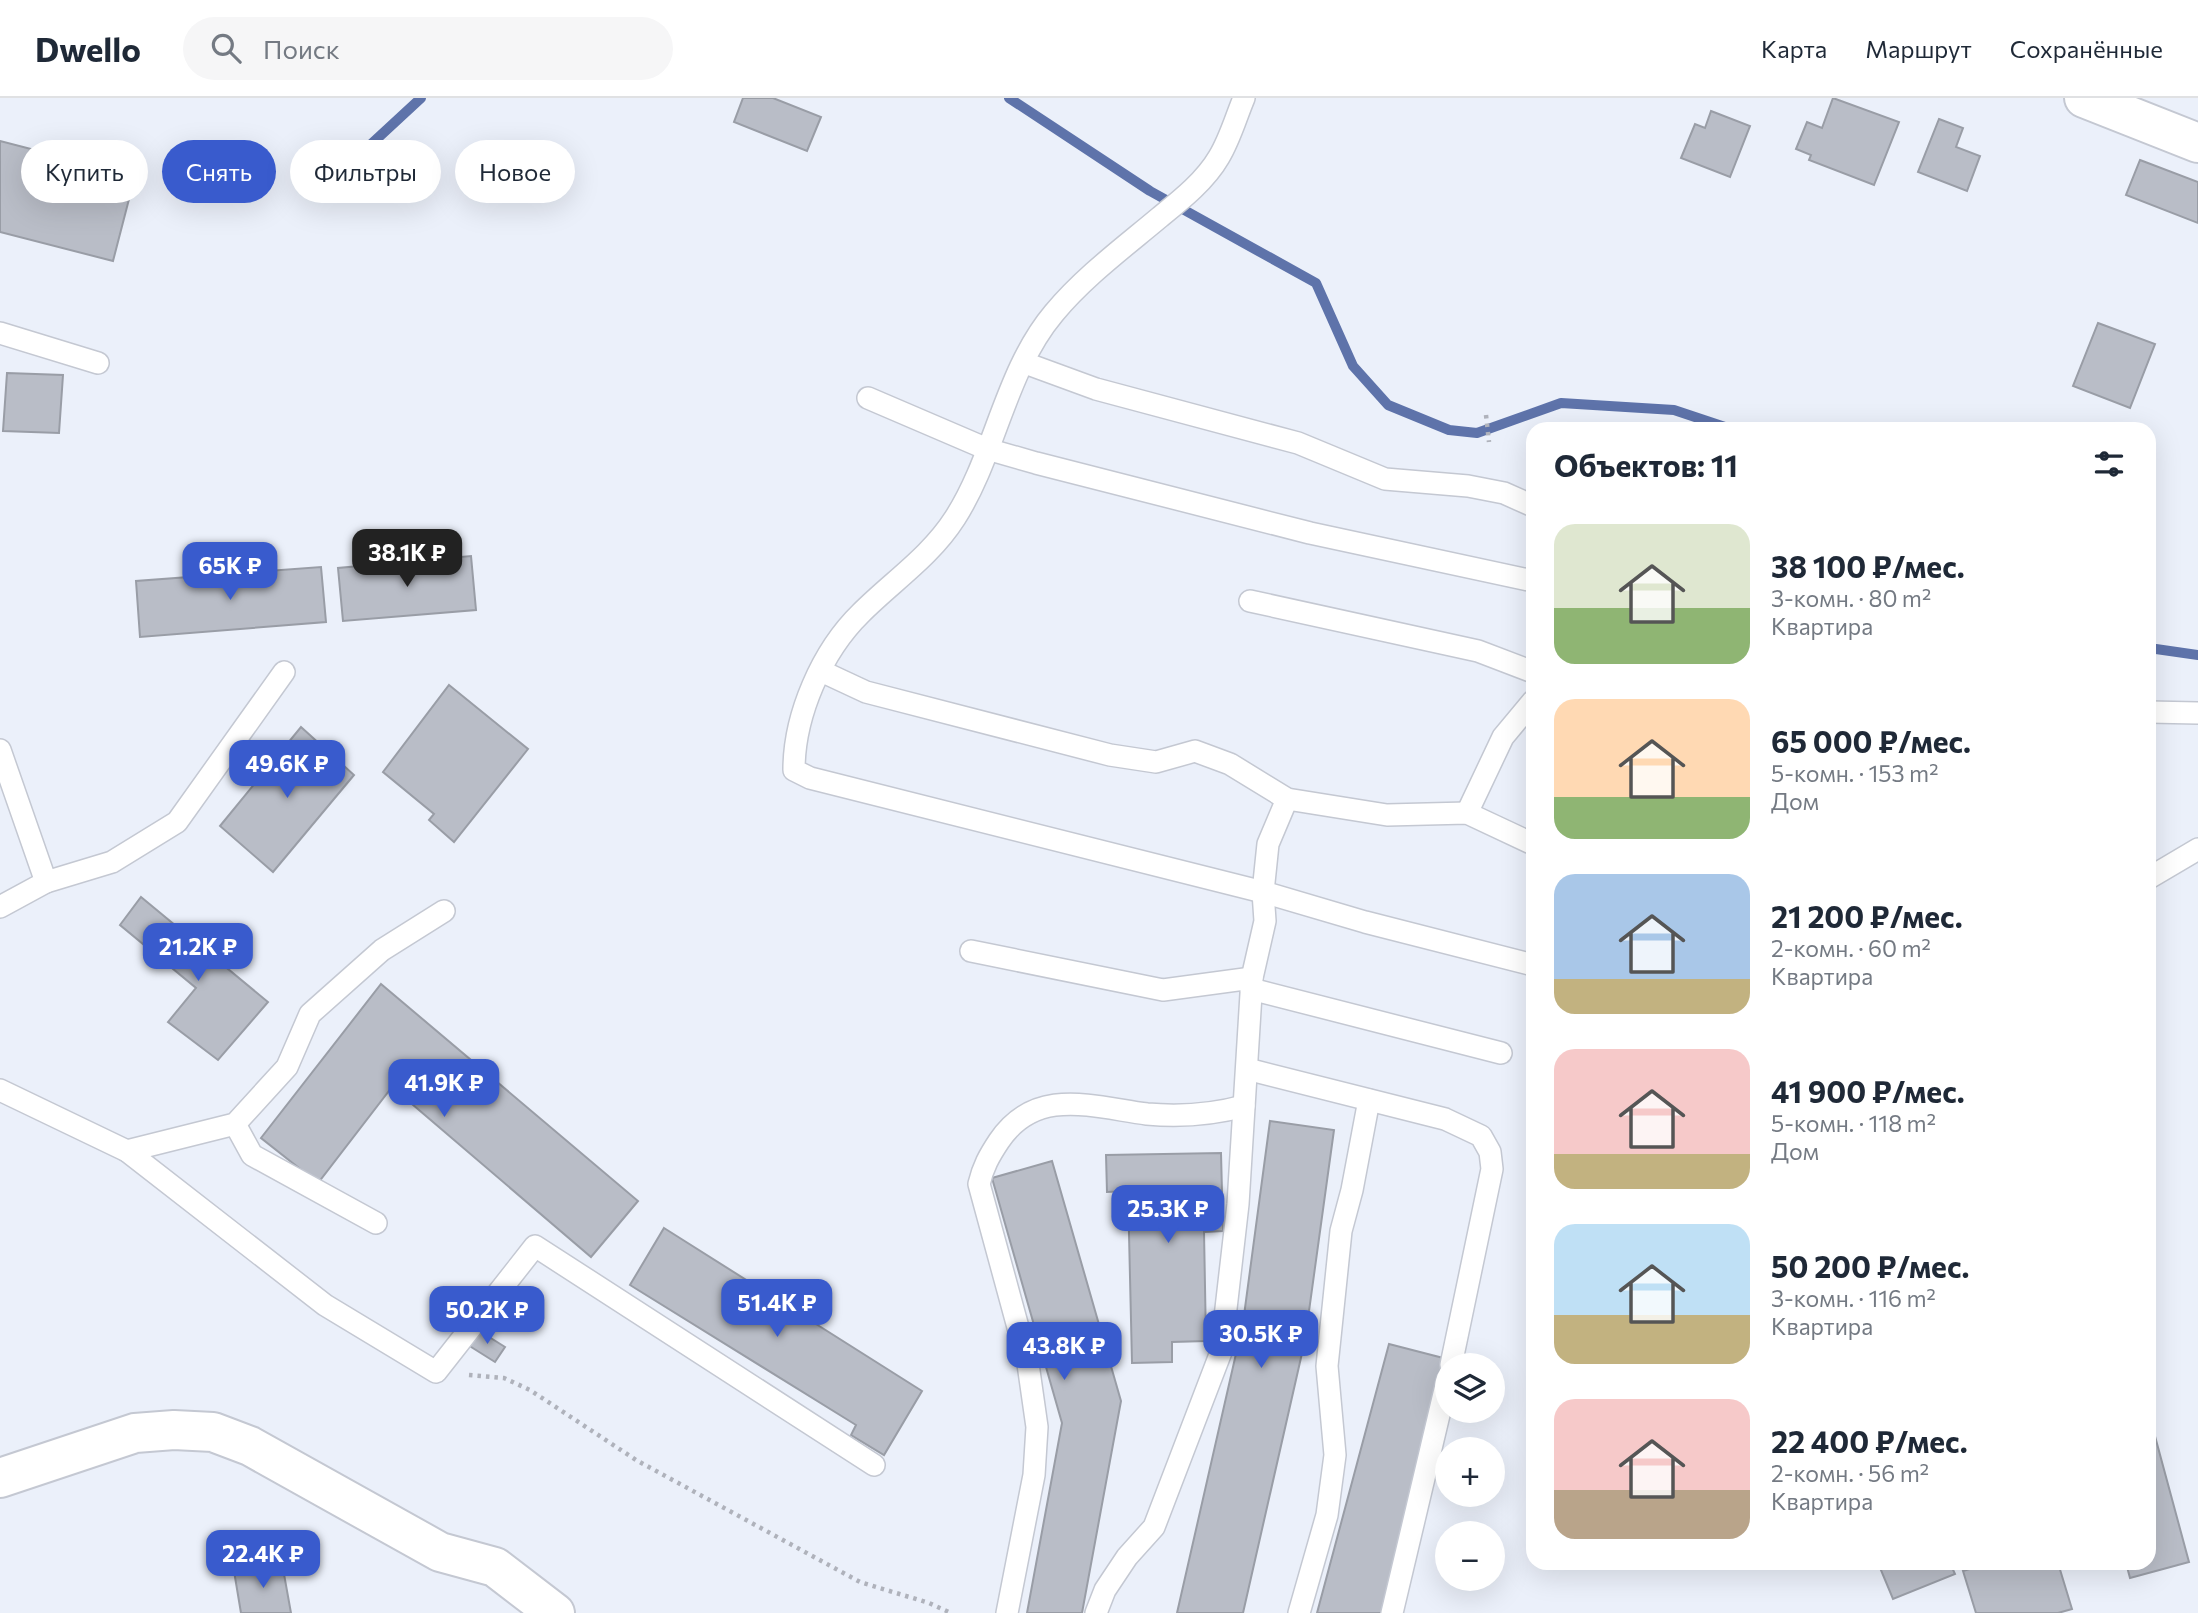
<!DOCTYPE html>
<html lang="ru">
<meta charset="utf-8">
<style>
body{margin:0;font-family:Commissioner,sans-serif;background:#f6f6f7;color:#1f2937;height:100vh;display:flex;flex-direction:column;font-size:26px;white-space:nowrap}
*{box-sizing:border-box;margin:0}
p{font-size:23px;color:#747a83}
.icon{flex:none;width:38px;height:38px;fill:none;stroke:currentColor;stroke-width:2;stroke-linecap:round;stroke-linejoin:round}
.map{position:relative;flex:1;overflow:hidden}
.drawer{position:absolute;left:1526px;top:324px;width:630px;height:1148px;display:flex;flex-direction:column;background:#fff;border-radius:21px;box-shadow:0 7px 28px #0002}
.drawer>*{flex:none}
.banner{position:absolute;left:21px;top:42px;width:665px;height:63px;display:flex;gap:14px}
.buttons{position:absolute;left:1435px;top:1255px;display:grid;gap:14px}
.buttons a{display:grid;place-items:center;width:70px;height:70px;border-radius:50%;background:#fff;box-shadow:0 7px 28px #0002;font-size:35px}
.price{position:absolute;translate:-50% -60px;padding:0 16px;border-radius:14px;background:#395bcd;color:#fff;font-size:23px;line-height:46px;filter:drop-shadow(0 2px 4px #0008)}
.price::after{content:'';position:absolute;left:50%;top:42px;width:21px;height:16px;margin-left:-10px;background:inherit;clip-path:polygon(0 0,100% 0,50% 100%)}
.price.active{background:#222;color:#fff}
ul{padding:0;list-style:none}
li{display:flex;align-items:center;gap:21px;height:175px;padding:0 28px}
li span{display:grid;place-items:center;flex:none;width:196px;height:140px;border-radius:21px;color:#555}
li>.icon{margin-inline-start:auto}
span .icon{width:84px;height:84px;fill:#fffc;stroke-width:1}
li b{font-size:30px}
h2{display:flex;justify-content:space-between;align-items:center;height:84px;padding:0 28px;font-size:30px}
.chip{padding:0 24px;border-radius:32px;background:#fff;box-shadow:0 7px 28px #0002;font-size:24px;line-height:63px}
.chip.active{background:#395bcd;color:#fff}
header{display:flex;align-items:center;gap:42px;box-sizing:border-box;height:98px;padding:0 35px;background:#fff;border-bottom:2px solid #e0e1e3}
header strong{font-size:33px}
nav{display:flex;gap:38px;margin-inline-start:auto;font-size:24px}
.search{width:490px;height:63px;background:#f6f6f7;display:flex;align-items:center;gap:18px;box-sizing:border-box;padding:0 24px;border-radius:38px;color:#747a83;font-size:26px}
.map>svg:first-child{display:block}
</style>
<header>
<strong>Dwello</strong>
<div class="search"><svg class="icon" aria-label="search" viewBox="0 0 24 24"><circle cx="10" cy="10" r="6"/><path d="M15 15l6 6"/></svg>Поиск</div>
<nav><a>Карта</a><a>Маршрут</a><a>Сохранённые</a></nav>
</header>
<div class="map">
<svg width="2198" height="1515" viewBox="0 0 2198 1515">
<rect width="100%" height="100%" fill="#ebf0fa"/>
<g fill="none" stroke-linecap="round" stroke-linejoin="round">
<g stroke="#5e73aa" stroke-width="10">
<path d="M1009,0L1150,93L1316,185L1353,268L1388,307L1449,332L1477,335L1561,305L1674,312L1731,331"/>
<path d="M314,83L341,74L421,0"/>
<path d="M2149,550L2198,557"/>
</g>
</g>
<g fill="#b9bdc7" stroke="#999da6" stroke-width="2">
<path d="M743,0H773L821,19L807,53L734,24Z"/>
<path d="M1833,0L1899,24L1874,87L1809,62L1811,57L1796,51L1807,24L1822,30Z"/>
<path d="M1711,13L1750,28L1730,79L1681,60L1695,26L1705,30Z"/>
<path d="M1939,21L1963,30L1956,49L1980,58L1967,93L1918,74Z"/>
<path d="M0,43L135,78L113,163L0,134Z"/>
<path d="M2140,62L2198,84V125L2126,97Z"/>
<path d="M2098,225L2155,246L2130,310L2073,288Z"/>
<path d="M7,275L63,277L59,335L3,333Z"/>
<path d="M471,458L476,512L343,523L338,470Z"/>
<path d="M321,469L326,524L140,539L136,483Z"/>
<path d="M449,587L528,651L454,744L429,722L434,716L383,674Z"/>
<path d="M301,629L354,677L273,774L220,728Z"/>
<path d="M141,799L268,904L218,962L168,924L196,890L120,827Z"/>
<path d="M381,886L638,1103L591,1159L392,989L318,1085L261,1040Z"/>
<path d="M1270,1023L1334,1032L1305,1242L1243,1515H1177L1243,1225Z"/>
<path d="M1221,1055L1223,1133L1204,1134L1206,1243L1172,1244V1264L1132,1265L1128,1093L1107,1094L1106,1057Z"/>
<path d="M1052,1063L1121,1303L1082,1515H1027L1062,1325L992,1080Z"/>
<path d="M664,1130L922,1293L884,1357L851,1337L856,1327L630,1187Z"/>
<path d="M478,1232L505,1249L495,1264L468,1247Z"/>
<path d="M1389,1246L1451,1262L1383,1515H1317Z"/>
<path d="M2149,1316L2189,1464L2130,1480L2126,1465H2149Z"/>
<path d="M282,1465L291,1515H241L234,1473Z"/>
<path d="M1878,1465H1950L1955,1476L1893,1501Z"/>
<path d="M1989,1465H2058L2072,1511L2058,1515H1976L1963,1473Z"/>
</g>
<g fill="none" stroke-linecap="round" stroke-linejoin="round">
<g stroke="#c4c8d2" stroke-width="24">
<g id="service">
<path d="M1244,0C1236,19 1230,41 1219,59C1205,83 1181,102 1160,119C1123,150 1084,179 1054,215C1005,273 995,358 955,420C930,459 893,483 861,515C822,553 794,617 794,672L810,680L1263,794L1365,824L1533,867"/>
<path d="M0,235L98,265"/>
<path d="M1025,265L1096,291L1298,345L1385,381L1468,388L1504,395L1533,408"/>
<path d="M868,300L987,351L1036,365L1310,435L1533,483"/>
<path d="M1250,503L1478,553L1533,574"/>
<path d="M821,573L866,594L1110,657L1156,664L1195,653L1230,666L1287,701L1387,717L1467,715L1533,746"/>
<path d="M2149,614L2198,615"/>
<path d="M0,652L46,784L0,809"/>
<path d="M1467,715L1503,639L1533,603"/>
<path d="M2149,780L2198,751"/>
<path d="M46,784L112,764L177,724L284,574"/>
<path d="M971,853L1163,892L1252,880"/>
<path d="M1251,891L1501,955"/>
<path d="M1247,971L1445,1021L1481,1038L1490,1054L1492,1071L1451,1267"/>
<path d="M0,992L127,1053L325,1207L436,1274L535,1148L874,1367"/>
<path d="M235,1026L252,1057L376,1125"/>
<path d="M127,1053L235,1026L287,969L310,916L382,852L444,813"/>
<path d="M1007,1515L1034,1377L1037,1329L1028,1266L979,1086C983,1069 989,1058 999,1043C1036,988 1093,1009 1147,1016C1181,1019 1211,1017 1244,1008"/>
<path d="M1096,1515L1105,1492L1127,1459L1154,1429L1221,1254L1238,1106L1252,880L1265,823L1263,794L1268,746L1287,701"/>
<path d="M1299,1515L1327,1417L1335,1357L1327,1268L1341,1133L1352,1092L1369,1002"/>
<path d="M1392,1515L1447,1283"/>
</g>
</g>
<g stroke="#c4c8d2" stroke-width="42">
<path id="minor" d="M0,1380L135,1335L174,1332L213,1334L250,1348L440,1454L495,1469L555,1515"/>
</g>
<g stroke="#c4c8d2" stroke-width="42">
<path id="tertiary" d="M2084,0L2198,45"/>
</g>
<g stroke="#afb2bb" stroke-width="4.5" stroke-dasharray="3.5 5" stroke-linecap="butt">
<path d="M1486,317L1489,344"/>
<path d="M469,1277L504,1280L530,1292L636,1362L860,1484L929,1505L951,1515"/>
</g>
<use href="#service" stroke="#fff" stroke-width="21"/>
<use href="#minor" stroke="#fff" stroke-width="38"/>
<use href="#tertiary" stroke="#fff" stroke-width="38"/>
</g>
</svg>
<div class="buttons">
<a><svg class="icon" aria-label="layers" viewBox="0 0 24 24"><path d="M12 4l9 5-9 5-9-5zM3 14l9 5 9-5"/></svg></a>
<a>+</a>
<a>−</a>
</div>
<b class="price active" style="left:407px;top:491px">38.1K ₽</b>
<b class="price" style="left:230px;top:504px">65K ₽</b>
<b class="price" style="left:287px;top:702px">49.6K ₽</b>
<b class="price" style="left:198px;top:885px">21.2K ₽</b>
<b class="price" style="left:444px;top:1021px">41.9K ₽</b>
<b class="price" style="left:1168px;top:1147px">25.3K ₽</b>
<b class="price" style="left:777px;top:1241px">51.4K ₽</b>
<b class="price" style="left:487px;top:1248px">50.2K ₽</b>
<b class="price" style="left:1261px;top:1272px">30.5K ₽</b>
<b class="price" style="left:1064px;top:1284px">43.8K ₽</b>
<b class="price" style="left:263px;top:1492px">22.4K ₽</b>
<div class="banner">
<a class="chip">Купить</a>
<a class="chip active">Снять</a>
<a class="chip">Фильтры</a>
<a class="chip">Новое</a>
</div>
<section class="drawer">
<h2>Объектов: 11<svg class="icon" aria-label="filters" viewBox="0 0 24 24"><path d="M4 7h16M4 17h16"/><circle cx="9" cy="7" r="2"/><circle cx="15" cy="17" r="2"/></svg></h2>
<ul>
<li><span style="background:linear-gradient(#dfe7d0 60%,#8fb573 0)"><svg class="icon" aria-label="home" viewBox="0 0 24 24"><path d="M3 11l9-7 9 7M6 9v11h12V9"/></svg></span><div><b>38 100 ₽/мес.</b><p>3-комн. · 80 m²</p><p>Квартира</p></div></li>
<li><span style="background:linear-gradient(#ffd9b3 70%,#8fb573 0)"><svg class="icon" aria-label="home" viewBox="0 0 24 24"><path d="M3 11l9-7 9 7M6 9v11h12V9"/></svg></span><div><b>65 000 ₽/мес.</b><p>5-комн. · 153 m²</p><p>Дом</p></div></li>
<li><span style="background:linear-gradient(#a9c7e8 75%,#c2b280 0)"><svg class="icon" aria-label="home" viewBox="0 0 24 24"><path d="M3 11l9-7 9 7M6 9v11h12V9"/></svg></span><div><b>21 200 ₽/мес.</b><p>2-комн. · 60 m²</p><p>Квартира</p></div></li>
<li><span style="background:linear-gradient(#f6c9c9 75%,#c2b280 0)"><svg class="icon" aria-label="home" viewBox="0 0 24 24"><path d="M3 11l9-7 9 7M6 9v11h12V9"/></svg></span><div><b>41 900 ₽/мес.</b><p>5-комн. · 118 m²</p><p>Дом</p></div></li>
<li><span style="background:linear-gradient(#bfe0f5 65%,#c2b280 0)"><svg class="icon" aria-label="home" viewBox="0 0 24 24"><path d="M3 11l9-7 9 7M6 9v11h12V9"/></svg></span><div><b>50 200 ₽/мес.</b><p>3-комн. · 116 m²</p><p>Квартира</p></div></li>
<li><span style="background:linear-gradient(#f6c9c9 65%,#b9a48a 0)"><svg class="icon" aria-label="home" viewBox="0 0 24 24"><path d="M3 11l9-7 9 7M6 9v11h12V9"/></svg></span><div><b>22 400 ₽/мес.</b><p>2-комн. · 56 m²</p><p>Квартира</p></div></li>
</ul>
</section>
</div>
